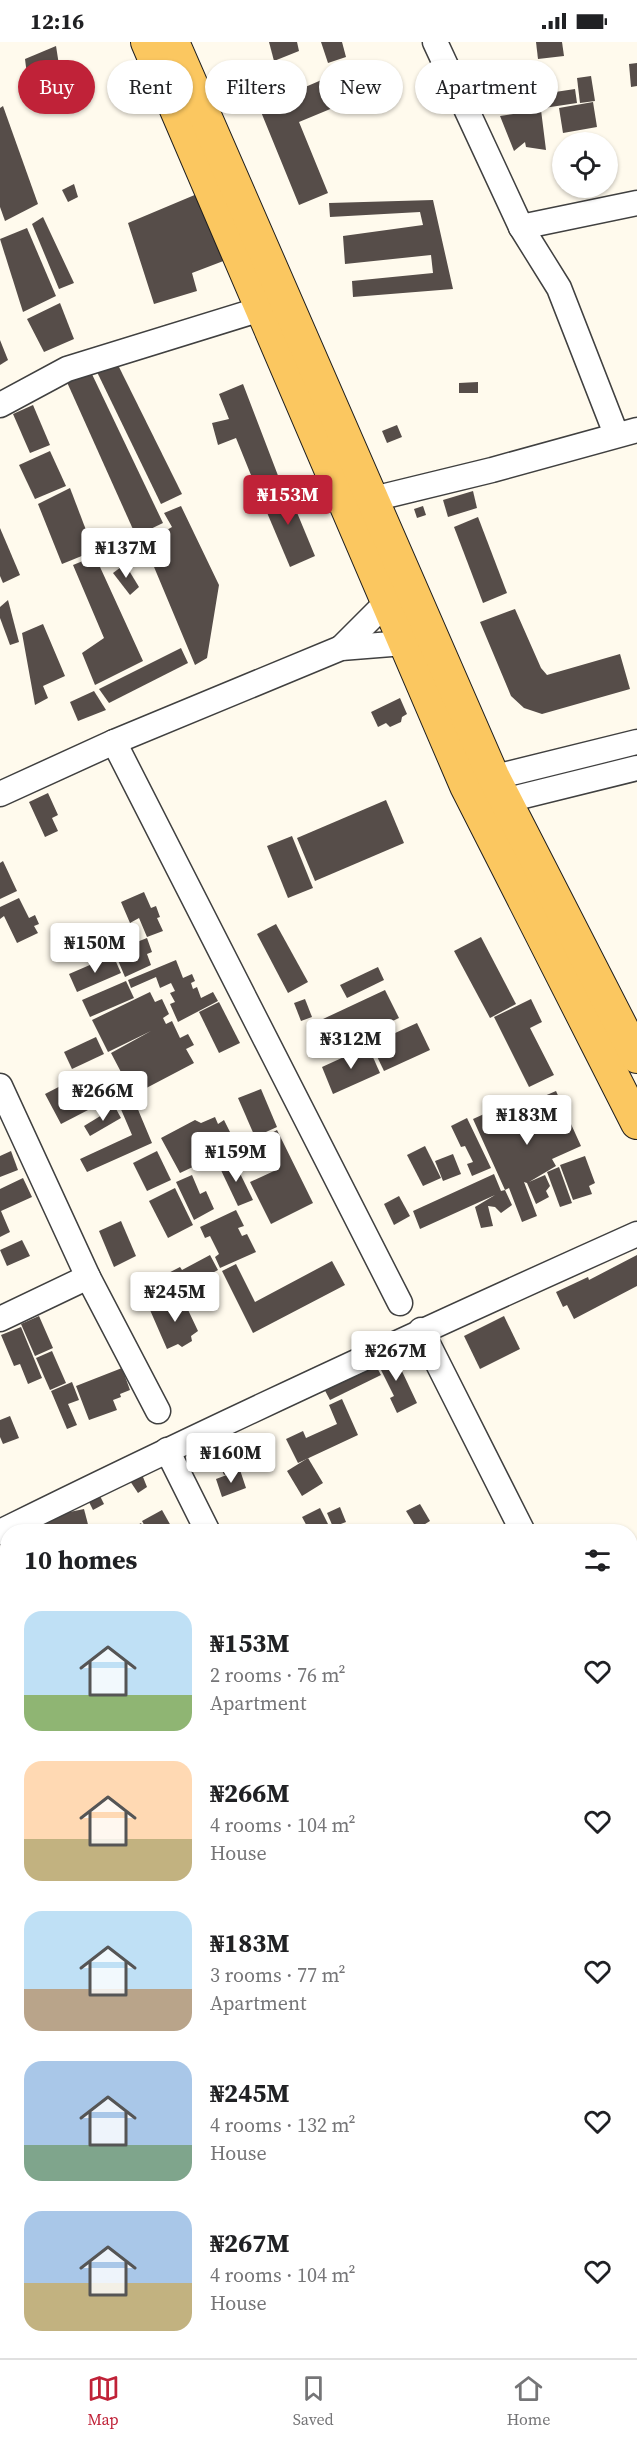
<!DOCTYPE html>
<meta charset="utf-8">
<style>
body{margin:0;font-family:"Source Serif 4",serif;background:#f6f6f6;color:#202124;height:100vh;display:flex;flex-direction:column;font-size:22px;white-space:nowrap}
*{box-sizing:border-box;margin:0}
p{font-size:20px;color:#757577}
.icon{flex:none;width:33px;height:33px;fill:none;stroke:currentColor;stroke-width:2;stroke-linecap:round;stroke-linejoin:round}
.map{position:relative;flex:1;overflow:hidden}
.drawer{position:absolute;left:0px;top:1482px;width:638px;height:834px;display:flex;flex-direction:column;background:#fff;border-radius:24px 24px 0 0;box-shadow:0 2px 4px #0004}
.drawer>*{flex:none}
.guide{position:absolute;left:18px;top:18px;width:602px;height:54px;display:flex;gap:12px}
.fabs{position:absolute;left:552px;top:90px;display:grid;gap:12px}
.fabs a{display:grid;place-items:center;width:66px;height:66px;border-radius:50%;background:#fff;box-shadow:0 2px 4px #0004;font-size:30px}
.price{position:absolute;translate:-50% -51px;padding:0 14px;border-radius:6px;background:#fff;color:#222;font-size:20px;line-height:39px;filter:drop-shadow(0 2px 3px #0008)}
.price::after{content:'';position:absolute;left:50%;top:36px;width:18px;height:14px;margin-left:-9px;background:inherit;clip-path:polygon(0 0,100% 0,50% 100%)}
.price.current{background:#c02238;color:#fff}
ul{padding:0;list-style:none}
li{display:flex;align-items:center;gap:18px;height:150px;padding:0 24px}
li span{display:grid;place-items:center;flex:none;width:168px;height:120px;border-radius:18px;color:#555}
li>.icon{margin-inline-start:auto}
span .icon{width:72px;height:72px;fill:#fffc;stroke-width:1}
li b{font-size:26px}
h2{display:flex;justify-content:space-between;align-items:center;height:72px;padding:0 24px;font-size:26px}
.pill{padding:0 21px;border-radius:27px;background:#fff;box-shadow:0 2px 4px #0004;font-size:21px;line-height:54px}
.pill.current{background:#c02238;color:#fff}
.status{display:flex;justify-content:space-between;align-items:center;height:42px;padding:0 30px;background:#fff;direction:ltr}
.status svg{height:16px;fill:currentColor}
.menu{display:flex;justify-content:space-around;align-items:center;height:84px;border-top:2px solid #e0e0e0;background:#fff;font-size:16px;color:#757577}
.menu a{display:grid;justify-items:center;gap:3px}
.menu .current{color:#c02238}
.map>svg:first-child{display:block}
</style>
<div class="status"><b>12:16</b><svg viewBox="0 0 49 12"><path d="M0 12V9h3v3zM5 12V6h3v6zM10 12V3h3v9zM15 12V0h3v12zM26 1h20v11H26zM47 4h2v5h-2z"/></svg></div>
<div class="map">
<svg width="637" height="2316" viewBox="0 0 637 2316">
<rect width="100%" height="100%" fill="#fffaed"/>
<g fill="#564d49">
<path d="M269,0H297L299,9L274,19Z"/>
<path d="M321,0H342L346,15L328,21Z"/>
<path d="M536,0H562L564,14L538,17Z"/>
<path d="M56,4L62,42L29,48L25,17Z"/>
<path d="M538,19L541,67L520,69L516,21Z"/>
<path d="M637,21V44L631,45L629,22Z"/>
<path d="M340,30L352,58L299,80L328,151L299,163L259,65Z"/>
<path d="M591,34L595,59L580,61L577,36Z"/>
<path d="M575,47L577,61L544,66L542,52Z"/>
<path d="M593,60L597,85L563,91L559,66Z"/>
<path d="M3,64L38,162L5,179L0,165V66Z"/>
<path d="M541,68L546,108L526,105L525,100L514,109L500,74Z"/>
<path d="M74,142L78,155L68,160L62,148Z"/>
<path d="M197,152L226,218L192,231L197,249L154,262L128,181Z"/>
<path d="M433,158L453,247L353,255L352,239L433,231L431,213L345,222L343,194L423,183L420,170L330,175L329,161Z"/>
<path d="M43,175L74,241L59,247L32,182Z"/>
<path d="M27,186L56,254L23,270L0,197Z"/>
<path d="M60,261L74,297L44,310L27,277Z"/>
<path d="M0,298L8,318L0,323Z"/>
<path d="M118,323L182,452L161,462L97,330Z"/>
<path d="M90,328L163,481L136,494L66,338Z"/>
<path d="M478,340V351H459V341Z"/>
<path d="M243,342L282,444L259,453L236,396L218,403L212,381L229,377L219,352Z"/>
<path d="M33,363L50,403L30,411L13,372Z"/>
<path d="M397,383L402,395L387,401L382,389Z"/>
<path d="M50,409L66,444L35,457L19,423Z"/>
<path d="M286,444L315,514L290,525L260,454Z"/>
<path d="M70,446L94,509L62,522L38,462Z"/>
<path d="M473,449L477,466L448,475L443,458Z"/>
<path d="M181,464L219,543L207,616L195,623L144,501L172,485L164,471Z"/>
<path d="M423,464L426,473L417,476L414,467Z"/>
<path d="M478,475L507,551L483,561L454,485Z"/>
<path d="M0,486L20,533L3,541L0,534Z"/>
<path d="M95,514L143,619L95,643L82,611L104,596L73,523Z"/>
<path d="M125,522L139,545L130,553L113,531Z"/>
<path d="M8,558L19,600L10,603L0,576V565Z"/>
<path d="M515,567L541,626L547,633L620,612L630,647L542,672L524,666L511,654L480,580Z"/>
<path d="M43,582L65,634L43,644L48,656L35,663L22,591Z"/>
<path d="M181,606L188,621L109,661L99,647Z"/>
<path d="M94,649L106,668L78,679L70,660Z"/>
<path d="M400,656L407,672L402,675L401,680L390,685L386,681L378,685L371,670Z"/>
<path d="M48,751L58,773L52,776L58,789L45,795L29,760Z"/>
<path d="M386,758L404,801L315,839L297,796Z"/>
<path d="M292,794L313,846L288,856L267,804Z"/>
<path d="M3,819L17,849L0,857V821Z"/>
<path d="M144,850L151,866L156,864L160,875L157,876L163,889L147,895L139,876L130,881L121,860Z"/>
<path d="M19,856L29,876L35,873L39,882L34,884L38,891L17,901L4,874L0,877V865Z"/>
<path d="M276,882L308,940L288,951L257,892Z"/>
<path d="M481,895L516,962L490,976L454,909Z"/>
<path d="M147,896L152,910L147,912L151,923L125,935L114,909Z"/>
<path d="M113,913L121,931L77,950L69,932Z"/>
<path d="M176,918L183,936L192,932L195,939L191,941L193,947L197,945L201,956L213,950L218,959L178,980L170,962L175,960L170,951L175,949L171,941L160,946L156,935L131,946L128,938Z"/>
<path d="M378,925L384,938L347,956L340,943Z"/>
<path d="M126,939L134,956L90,975L82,958Z"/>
<path d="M385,948L399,976L336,1006L323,977Z"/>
<path d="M150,950L155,960L162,957L169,972L163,976L166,982L172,979L180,996L188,992L194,1003L186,1007L194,1021L133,1053L111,1011L151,989L108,1010L92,978Z"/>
<path d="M305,957L312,975L301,979L294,961Z"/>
<path d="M531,957L542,980L530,986L554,1033L529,1045L494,975Z"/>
<path d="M219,960L240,1001L219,1011L199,970Z"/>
<path d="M417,981L430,1008L384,1029L371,1002Z"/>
<path d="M96,995L104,1012L72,1027L64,1010Z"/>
<path d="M368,1004L380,1031L333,1052L322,1025Z"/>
<path d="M74,1037L90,1067L61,1082L45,1052Z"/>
<path d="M261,1047L277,1085L255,1095L238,1056Z"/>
<path d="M556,1049L581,1104L552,1117L556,1124L529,1140L545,1133L550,1144L546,1149L549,1155L536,1162L527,1141L524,1140L537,1174L522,1180L509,1146L505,1148L473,1077L524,1054L528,1061Z"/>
<path d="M134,1058L152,1101L87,1130L80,1117L132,1093L120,1065Z"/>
<path d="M115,1065L121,1076L90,1094L84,1084Z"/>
<path d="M215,1075L218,1082L224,1078L231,1092L225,1094L231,1107L180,1131L161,1096L195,1078L201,1081Z"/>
<path d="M467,1076L491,1126L472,1134L467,1122L473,1120L465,1104L461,1105L451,1084Z"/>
<path d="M277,1088L313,1161L271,1182L250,1140L274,1129L259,1098Z"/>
<path d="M425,1104L441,1136L423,1144L407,1113Z"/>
<path d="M11,1109L18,1128L0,1135V1114Z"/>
<path d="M157,1109L171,1138L147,1149L133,1121Z"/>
<path d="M453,1112L461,1132L443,1139L435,1119Z"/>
<path d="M585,1114L595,1141L589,1144L592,1152L573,1158L560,1123Z"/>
<path d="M233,1117L253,1158L238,1164L219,1124Z"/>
<path d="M559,1125L572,1161L560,1165L547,1130Z"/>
<path d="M494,1132L501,1149L505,1148L512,1163L501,1171L495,1165L488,1164L493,1184L481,1186L475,1165L495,1153L420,1187L413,1169Z"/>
<path d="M192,1133L200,1152L206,1149L214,1167L194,1178L176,1140Z"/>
<path d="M23,1136L32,1155L1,1169L10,1190L0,1195V1147Z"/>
<path d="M175,1146L193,1183L168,1196L149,1159Z"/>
<path d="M399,1154L410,1174L394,1183L384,1162Z"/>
<path d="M236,1168L244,1184L238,1186L242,1194L247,1192L256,1210L220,1226L215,1215L219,1212L210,1194L205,1196L200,1185Z"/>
<path d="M121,1179L136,1214L114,1225L99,1189Z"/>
<path d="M22,1198L30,1214L7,1224L0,1208Z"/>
<path d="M210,1213L218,1228L144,1267L136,1253L149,1246L147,1242L180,1225L182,1228Z"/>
<path d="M637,1213V1244L574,1277L567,1263L563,1265L556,1250L588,1235L589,1238Z"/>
<path d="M332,1219L345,1243L253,1291L222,1229L236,1222L255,1260Z"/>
<path d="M181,1253L198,1289L191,1294L192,1299L182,1305L178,1302L167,1307L150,1268Z"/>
<path d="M39,1274L53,1306L35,1314L21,1282Z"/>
<path d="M504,1274L520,1307L480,1327L464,1294Z"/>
<path d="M21,1285L42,1336L28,1342L20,1322L14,1324L1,1293Z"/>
<path d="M392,1308L417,1361L397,1371L390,1356L394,1354L375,1316Z"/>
<path d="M52,1309L66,1341L50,1348L36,1316Z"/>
<path d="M373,1318L381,1333L330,1358L322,1343Z"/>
<path d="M122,1326L130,1348L120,1352L121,1355L113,1358L117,1368L89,1378L76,1344Z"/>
<path d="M72,1340L79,1358L68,1362L77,1383L67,1387L51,1349Z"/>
<path d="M342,1357L358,1393L298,1421L286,1397L303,1389L306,1396L337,1382L329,1363Z"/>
<path d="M10,1374L19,1396L3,1402L0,1395V1378Z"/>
<path d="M224,1391L228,1399L238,1395L243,1405L232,1409L240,1426L224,1433L209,1398Z"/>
<path d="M308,1416L323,1441L302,1454L287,1429Z"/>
<path d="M240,1428L246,1446L222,1455L216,1437Z"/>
<path d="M141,1430L147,1445L138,1451L130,1439Z"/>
<path d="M99,1452L104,1462L93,1468L88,1458Z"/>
<path d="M420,1462L430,1479L417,1487L406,1469Z"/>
<path d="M340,1465L346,1480L333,1485L327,1471Z"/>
<path d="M320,1466L330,1486L324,1490H310L302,1475Z"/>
<path d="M84,1467L90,1490H41L39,1484L55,1473Z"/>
<path d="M162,1468L171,1484L161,1490H148L142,1479Z"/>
<path d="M141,1481L146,1490H126Z"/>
<path d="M478,1482L482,1490H462Z"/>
<path d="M0,1627L8,1642V1663L0,1666Z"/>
<path d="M8,1690V1711L0,1714V1693Z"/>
<path d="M0,1758L7,1772L0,1777Z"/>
<path d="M0,1818L8,1833V1840H0Z"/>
<path d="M637,1840V1871L630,1875V1844Z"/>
<path d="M630,1981H632L637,1999V2007L630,2008Z"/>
<path d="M630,2024L637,2037V2051L630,2055Z"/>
<path d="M637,2110V2132L630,2135V2113Z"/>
<path d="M3,2252L8,2260V2266L0,2271V2254Z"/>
<path d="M8,2269V2294L6,2295L0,2284V2273Z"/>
<path d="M333,2308H365L368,2316H321L320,2314Z"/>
<path d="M410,2308H456L458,2316H412Z"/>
<path d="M485,2308H502L492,2316H488Z"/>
<path d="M553,2308H557L560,2313L556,2316L547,2313Z"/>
</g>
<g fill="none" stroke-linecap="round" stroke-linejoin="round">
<g stroke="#404040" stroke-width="27">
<g id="minor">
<path d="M435,0L521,185L559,246L616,392"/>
<path d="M521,185L637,161"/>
<path d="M0,363L67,327L261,267"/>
<path d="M373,457L492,428L637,388"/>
<path d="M341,606L388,559"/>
<path d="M114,700L400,1261"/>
<path d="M479,739L637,700"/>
<path d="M0,752L114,700L341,606L404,601"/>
<path d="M491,762L637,726"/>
<path d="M0,1044L88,1235L158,1369"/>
<path d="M0,1277L88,1235"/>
<path d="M421,1288L523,1490"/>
<path d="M167,1408L208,1490"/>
<path d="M0,1490C210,1386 423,1288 637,1192"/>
<path d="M0,1554L8,1569"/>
<path d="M630,1703L637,1717"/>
<path d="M630,1875L637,1871"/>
<path d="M0,2024L8,2039"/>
<path d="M0,2194L6,2207"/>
<path d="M630,2298L637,2309"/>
<path d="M269,2316L282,2308"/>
</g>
</g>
<g stroke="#1e1e1e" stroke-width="34">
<g id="major">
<path d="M147,0L466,744L637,1081"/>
<path d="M173,0L493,734L637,1015"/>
</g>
</g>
<use href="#minor" stroke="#fff" stroke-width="24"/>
<use href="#major" stroke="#fbc760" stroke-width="32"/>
</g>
</svg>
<div class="fabs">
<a><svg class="icon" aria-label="locate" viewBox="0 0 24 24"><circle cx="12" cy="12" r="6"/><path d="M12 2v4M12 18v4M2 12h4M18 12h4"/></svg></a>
</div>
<b class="price current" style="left:288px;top:484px">₦153M</b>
<b class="price" style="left:126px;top:537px">₦137M</b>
<b class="price" style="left:95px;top:932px">₦150M</b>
<b class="price" style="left:351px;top:1028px">₦312M</b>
<b class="price" style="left:103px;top:1080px">₦266M</b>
<b class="price" style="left:527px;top:1104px">₦183M</b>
<b class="price" style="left:236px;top:1141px">₦159M</b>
<b class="price" style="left:175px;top:1281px">₦245M</b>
<b class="price" style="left:396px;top:1340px">₦267M</b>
<b class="price" style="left:231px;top:1442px">₦160M</b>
<div class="guide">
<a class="pill current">Buy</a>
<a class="pill">Rent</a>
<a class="pill">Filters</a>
<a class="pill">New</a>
<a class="pill">Apartment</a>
</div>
<section class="drawer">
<h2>10 homes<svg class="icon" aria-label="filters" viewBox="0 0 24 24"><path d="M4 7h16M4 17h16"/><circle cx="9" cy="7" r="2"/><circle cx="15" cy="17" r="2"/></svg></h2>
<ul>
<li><span style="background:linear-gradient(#bfe0f5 70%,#8fb573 0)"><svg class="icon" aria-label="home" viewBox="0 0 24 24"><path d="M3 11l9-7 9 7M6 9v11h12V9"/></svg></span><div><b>₦153M</b><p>2 rooms · 76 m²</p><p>Apartment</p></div><svg class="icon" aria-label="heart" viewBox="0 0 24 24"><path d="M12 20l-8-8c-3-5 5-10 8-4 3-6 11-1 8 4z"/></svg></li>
<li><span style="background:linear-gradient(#ffd9b3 65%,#c2b280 0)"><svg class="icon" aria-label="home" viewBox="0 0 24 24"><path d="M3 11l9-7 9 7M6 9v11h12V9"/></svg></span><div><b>₦266M</b><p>4 rooms · 104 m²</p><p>House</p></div><svg class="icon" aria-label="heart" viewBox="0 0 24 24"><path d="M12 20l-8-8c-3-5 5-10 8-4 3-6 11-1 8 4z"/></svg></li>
<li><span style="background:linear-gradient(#bfe0f5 65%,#b9a48a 0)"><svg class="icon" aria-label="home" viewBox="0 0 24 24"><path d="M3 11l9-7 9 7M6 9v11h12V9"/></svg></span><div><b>₦183M</b><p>3 rooms · 77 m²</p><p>Apartment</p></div><svg class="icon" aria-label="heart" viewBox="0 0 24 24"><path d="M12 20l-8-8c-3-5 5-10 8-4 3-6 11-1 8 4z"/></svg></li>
<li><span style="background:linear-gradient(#a9c7e8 70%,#7fa58c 0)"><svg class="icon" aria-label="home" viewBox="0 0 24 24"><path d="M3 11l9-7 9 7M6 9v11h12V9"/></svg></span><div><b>₦245M</b><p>4 rooms · 132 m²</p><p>House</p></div><svg class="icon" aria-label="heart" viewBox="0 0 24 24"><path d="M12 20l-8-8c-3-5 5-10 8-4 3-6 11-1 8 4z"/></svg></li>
<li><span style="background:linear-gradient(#a9c7e8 60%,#c2b280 0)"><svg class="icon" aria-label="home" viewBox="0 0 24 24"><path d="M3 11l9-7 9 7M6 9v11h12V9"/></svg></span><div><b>₦267M</b><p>4 rooms · 104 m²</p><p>House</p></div><svg class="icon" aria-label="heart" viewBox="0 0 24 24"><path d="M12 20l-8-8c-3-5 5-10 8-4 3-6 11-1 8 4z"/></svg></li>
</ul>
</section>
</div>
<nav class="menu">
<a class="current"><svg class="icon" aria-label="map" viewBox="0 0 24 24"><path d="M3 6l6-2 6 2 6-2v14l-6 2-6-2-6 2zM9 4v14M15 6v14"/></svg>Map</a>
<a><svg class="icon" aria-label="saved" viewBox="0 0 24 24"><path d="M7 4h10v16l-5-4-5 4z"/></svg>Saved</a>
<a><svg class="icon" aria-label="home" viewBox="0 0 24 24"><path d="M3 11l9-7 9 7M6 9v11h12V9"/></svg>Home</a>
</nav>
